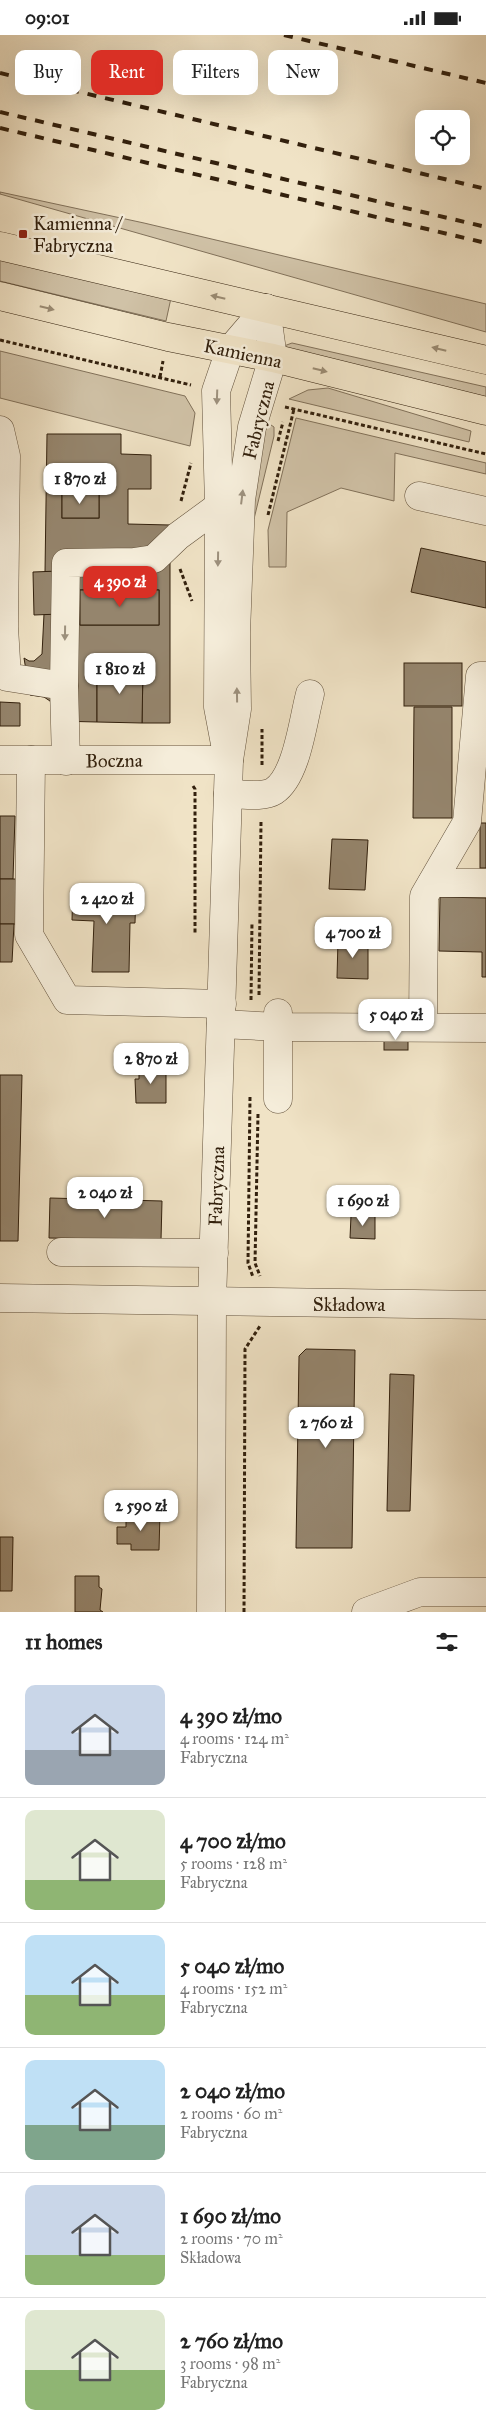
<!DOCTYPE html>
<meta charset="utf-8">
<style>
body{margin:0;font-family:"IM FELL Great Primer",serif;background:#f6f6f6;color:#222;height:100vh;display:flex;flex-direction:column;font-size:19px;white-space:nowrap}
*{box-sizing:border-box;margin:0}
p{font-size:16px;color:#767676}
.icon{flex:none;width:28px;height:28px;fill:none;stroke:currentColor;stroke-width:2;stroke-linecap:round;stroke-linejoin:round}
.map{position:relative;height:1577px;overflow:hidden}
.details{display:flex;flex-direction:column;background:#fff;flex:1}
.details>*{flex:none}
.top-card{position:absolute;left:15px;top:15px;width:456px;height:45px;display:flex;gap:10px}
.tools{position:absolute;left:415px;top:75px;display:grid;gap:10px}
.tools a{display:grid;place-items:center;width:55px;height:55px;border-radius:10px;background:#fff;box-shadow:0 5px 20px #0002;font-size:25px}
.price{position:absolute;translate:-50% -42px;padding:0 11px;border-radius:10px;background:#fff;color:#222;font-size:16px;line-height:32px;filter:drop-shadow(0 1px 2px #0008)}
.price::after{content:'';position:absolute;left:50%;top:30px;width:15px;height:11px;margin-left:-8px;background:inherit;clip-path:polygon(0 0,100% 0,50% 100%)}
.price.current{background:#d93025;color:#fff}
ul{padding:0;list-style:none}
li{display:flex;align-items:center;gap:15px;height:125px;padding:0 25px}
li+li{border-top:1px solid #e0e0e0}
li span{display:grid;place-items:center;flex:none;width:140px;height:100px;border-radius:10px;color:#555}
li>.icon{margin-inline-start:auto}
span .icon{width:60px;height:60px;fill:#fffc;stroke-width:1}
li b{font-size:21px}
h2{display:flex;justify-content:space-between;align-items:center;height:60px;padding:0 25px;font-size:21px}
.chip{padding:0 18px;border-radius:10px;background:#fff;box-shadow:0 5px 20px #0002;font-size:18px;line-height:45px}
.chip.current{background:#d93025;color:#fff}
.status{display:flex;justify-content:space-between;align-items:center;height:35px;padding:0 25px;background:#fff;direction:ltr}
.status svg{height:14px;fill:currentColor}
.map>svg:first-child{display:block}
</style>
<div class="status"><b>09:01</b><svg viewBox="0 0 49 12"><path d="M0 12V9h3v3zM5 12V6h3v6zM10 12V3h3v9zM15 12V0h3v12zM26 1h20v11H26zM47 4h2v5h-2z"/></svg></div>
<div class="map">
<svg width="486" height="1577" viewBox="0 0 486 1577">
<rect width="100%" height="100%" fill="#f0e3c6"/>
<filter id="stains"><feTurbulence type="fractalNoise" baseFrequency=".004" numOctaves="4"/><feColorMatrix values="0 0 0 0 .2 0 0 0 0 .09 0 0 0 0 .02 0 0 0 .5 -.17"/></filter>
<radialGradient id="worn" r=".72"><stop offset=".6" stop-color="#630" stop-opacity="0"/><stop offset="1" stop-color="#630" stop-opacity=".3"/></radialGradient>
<g fill="#d0c2a7" stroke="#81715a">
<path d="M0,157L144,188L486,269V297L0,159Z"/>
<path d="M0,223L171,263L166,286L0,246Z"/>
<path d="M292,308L486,352V362L283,315L284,311Z"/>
<path d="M0,316L185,361L195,378L190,411L0,363Z"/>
<path d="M328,353L471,396L469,407L289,364L308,355Z"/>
<path d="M296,383L486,428V439L395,418L394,466L341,453L287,477L286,532H269L268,495Z"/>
<path d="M268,388L274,392V401L254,484H252L261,408Z"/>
</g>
<g fill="#95856d" stroke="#32200d" fill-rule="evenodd">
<path d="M47,399H121V419L151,420V454H128V489L170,490V688H142L143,633L97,632V687L56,686L55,673L50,666L44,662L30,660L24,623L29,626H34L42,619L44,579H60L59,536L45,537ZM62,458H99V483H62ZM80,555H159V590H80Z"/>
<rect x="62" y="458" width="37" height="25"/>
<path d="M421,513L486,527V573L411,557Z"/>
<path d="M59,536L60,579L34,580L33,537Z"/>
<rect x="80" y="555" width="79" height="35"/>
<rect x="404" y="628" width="58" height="43"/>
<path d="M97,632L143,633L142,688L97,687Z"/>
<path d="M0,667L20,668V691H0Z"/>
<path d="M414,672H452V783H413Z"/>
<path d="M0,781H15L13,844H0Z"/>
<rect x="480" y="788" width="6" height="45"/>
<path d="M332,804L368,805L365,855L329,854Z"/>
<path d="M0,844H23L22,889H0Z"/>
<path d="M73,853L136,855L135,888H130L129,937H92L94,886L72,885Z"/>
<path d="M440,862L486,863V942H482V917L439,916Z"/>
<path d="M0,889H14L12,927H0Z"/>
<path d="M338,905H368V944L337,943Z"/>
<rect x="384" y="996" width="24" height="19"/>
<path d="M139,1032H166V1068H136L135,1044H139Z"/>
<path d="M0,1040H22L18,1206H0Z"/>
<path d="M50,1163L162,1166L161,1205L49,1203Z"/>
<path d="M351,1181H375V1204L350,1203Z"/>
<path d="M306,1314L355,1315L352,1513H296L299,1321Z"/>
<path d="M390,1339L414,1340L410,1476H387Z"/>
<path d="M131,1478H160L159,1515H131V1509H117V1492H126V1485H131Z"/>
<path d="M0,1502H13L12,1556H0Z"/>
<path d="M75,1541H99V1552L102,1554L100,1575L103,1577H75Z"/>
</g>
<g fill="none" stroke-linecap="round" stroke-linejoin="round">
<g stroke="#62513b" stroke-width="29">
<g id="minor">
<path d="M0,395L6,421L4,592L7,642L64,651L66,726"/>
<path d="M419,461L486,476"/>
<path d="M64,651L66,528L134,527L154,524L178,501L219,471"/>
<path d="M225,709L218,672L219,471L216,356L230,315L266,273"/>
<path d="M0,725H229"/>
<path d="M31,725L29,900L67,965L222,969"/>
<path d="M228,759C242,759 263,763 274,756C297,741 303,685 310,659"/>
<path d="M432,848H486"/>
<path d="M278,978V1064"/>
<path d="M221,989L278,992L486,993"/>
<path d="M423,992L424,861L467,787L480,641H486"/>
<path d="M61,1217L214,1218"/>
<path d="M0,1263L486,1270"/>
<path d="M211,1577L212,1267L229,725L237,674L236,598L241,465L252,392L273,323L266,273"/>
<path d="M366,1577L420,1557H486"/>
</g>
</g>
<g stroke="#32200d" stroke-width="29">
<g id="major">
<path d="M0,211L486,325"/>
<path d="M0,261L168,302L273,323L486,376"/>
</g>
</g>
<g stroke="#32200d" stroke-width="3" stroke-dasharray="4 2.5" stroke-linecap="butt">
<path d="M0,305L191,350"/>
<path d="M160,342L163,326"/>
<path d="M285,372L486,419"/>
<path d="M278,406L283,387"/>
<path d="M181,466L191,428"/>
<path d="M268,480L294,374"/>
<path d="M180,534L192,566"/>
<path d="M262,730V694"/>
<path d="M193,751L195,754V899"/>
<path d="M259,960L261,786"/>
<path d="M251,965L252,887"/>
<path d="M250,1062L248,1228L253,1242"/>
<path d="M258,1079L255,1228L260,1241"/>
<path d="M244,1577L245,1314L260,1291"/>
</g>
<use href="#minor" stroke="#f5edda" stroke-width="28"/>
<use href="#major" stroke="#f0e3c6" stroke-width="28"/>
<g stroke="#32200d" stroke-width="4" stroke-dasharray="9 9" stroke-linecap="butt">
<path d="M284,0L486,48"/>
<path d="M0,38L486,154"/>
<path d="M0,77L486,192"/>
<path d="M0,93L486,208"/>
</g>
</g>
<defs><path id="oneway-solid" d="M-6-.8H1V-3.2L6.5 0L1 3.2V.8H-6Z" transform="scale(1.25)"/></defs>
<g fill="#9a8b73">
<use href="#oneway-solid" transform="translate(218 262) rotate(-167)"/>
<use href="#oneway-solid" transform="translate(47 273) rotate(14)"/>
<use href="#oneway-solid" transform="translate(439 314) rotate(-166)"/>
<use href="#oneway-solid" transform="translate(320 335) rotate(14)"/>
</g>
<g fill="#9d917e">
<use href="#oneway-solid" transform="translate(217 362) rotate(92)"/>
<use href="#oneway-solid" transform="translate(242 462) rotate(-83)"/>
<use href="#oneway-solid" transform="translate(218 524) rotate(91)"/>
<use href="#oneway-solid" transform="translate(65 598) rotate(91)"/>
<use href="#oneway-solid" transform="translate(237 660) rotate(-91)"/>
</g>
<rect fill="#8f2418" stroke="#f5edda" stroke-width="2" x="18" y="194" width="10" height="10" rx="2.5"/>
<g text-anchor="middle" stroke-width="5" stroke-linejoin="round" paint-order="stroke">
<g font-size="19" fill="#32200d" stroke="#f5edda" text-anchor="start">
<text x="33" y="195">Kamienna /<tspan x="33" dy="22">Fabryczna</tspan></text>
</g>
<g font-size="19" fill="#32200d" stroke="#f5edda">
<text transform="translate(243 318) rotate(12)" y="7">Kamienna</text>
<text transform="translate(258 385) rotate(-76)" y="7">Fabryczna</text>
<text transform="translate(114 725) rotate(-1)" y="7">Boczna</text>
<text transform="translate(216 1151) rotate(-88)" y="7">Fabryczna</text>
<text x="349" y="1276">Składowa</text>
</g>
</g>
<rect width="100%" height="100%" filter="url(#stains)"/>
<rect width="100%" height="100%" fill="url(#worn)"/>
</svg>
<div class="tools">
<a><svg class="icon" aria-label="locate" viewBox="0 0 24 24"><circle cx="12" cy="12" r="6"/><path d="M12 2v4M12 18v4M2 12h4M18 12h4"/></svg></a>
</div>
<b class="price" style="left:80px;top:470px">1 870 zł</b>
<b class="price current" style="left:120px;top:573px">4 390 zł</b>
<b class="price" style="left:120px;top:660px">1 810 zł</b>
<b class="price" style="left:107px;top:890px">2 420 zł</b>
<b class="price" style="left:353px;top:924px">4 700 zł</b>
<b class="price" style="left:396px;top:1006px">5 040 zł</b>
<b class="price" style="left:151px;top:1050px">2 870 zł</b>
<b class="price" style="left:105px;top:1184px">2 040 zł</b>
<b class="price" style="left:363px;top:1192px">1 690 zł</b>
<b class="price" style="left:326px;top:1414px">2 760 zł</b>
<b class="price" style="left:141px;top:1497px">2 590 zł</b>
<div class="top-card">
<a class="chip">Buy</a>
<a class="chip current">Rent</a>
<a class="chip">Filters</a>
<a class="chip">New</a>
</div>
</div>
<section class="details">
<h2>11 homes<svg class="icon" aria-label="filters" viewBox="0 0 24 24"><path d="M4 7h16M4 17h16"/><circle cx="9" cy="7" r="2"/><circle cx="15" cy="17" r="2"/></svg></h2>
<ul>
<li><span style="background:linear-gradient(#c9d6e8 65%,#9aa5b1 0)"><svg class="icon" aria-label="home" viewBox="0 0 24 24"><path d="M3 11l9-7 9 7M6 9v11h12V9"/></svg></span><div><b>4 390 zł/mo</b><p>4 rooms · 124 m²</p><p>Fabryczna</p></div></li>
<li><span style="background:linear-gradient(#dfe7d0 70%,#8fb573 0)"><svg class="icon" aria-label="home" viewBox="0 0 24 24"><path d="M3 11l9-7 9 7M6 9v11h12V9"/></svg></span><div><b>4 700 zł/mo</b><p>5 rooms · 128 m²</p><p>Fabryczna</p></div></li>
<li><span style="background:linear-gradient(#bfe0f5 60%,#8fb573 0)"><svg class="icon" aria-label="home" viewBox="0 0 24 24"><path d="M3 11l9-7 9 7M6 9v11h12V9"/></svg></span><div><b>5 040 zł/mo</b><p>4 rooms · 152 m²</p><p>Fabryczna</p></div></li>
<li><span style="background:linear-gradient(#bfe0f5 65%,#7fa58c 0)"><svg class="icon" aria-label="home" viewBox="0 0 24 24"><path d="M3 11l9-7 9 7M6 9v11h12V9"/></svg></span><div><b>2 040 zł/mo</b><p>2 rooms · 60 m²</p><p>Fabryczna</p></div></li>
<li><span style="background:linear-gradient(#c9d6e8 70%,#8fb573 0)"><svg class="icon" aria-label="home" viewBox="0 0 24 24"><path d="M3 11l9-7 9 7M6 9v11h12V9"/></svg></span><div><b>1 690 zł/mo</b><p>2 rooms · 70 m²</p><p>Składowa</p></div></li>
<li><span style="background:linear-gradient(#dfe7d0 60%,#8fb573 0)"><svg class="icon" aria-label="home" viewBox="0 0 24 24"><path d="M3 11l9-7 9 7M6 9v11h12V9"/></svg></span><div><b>2 760 zł/mo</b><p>3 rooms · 98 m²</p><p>Fabryczna</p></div></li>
</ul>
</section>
